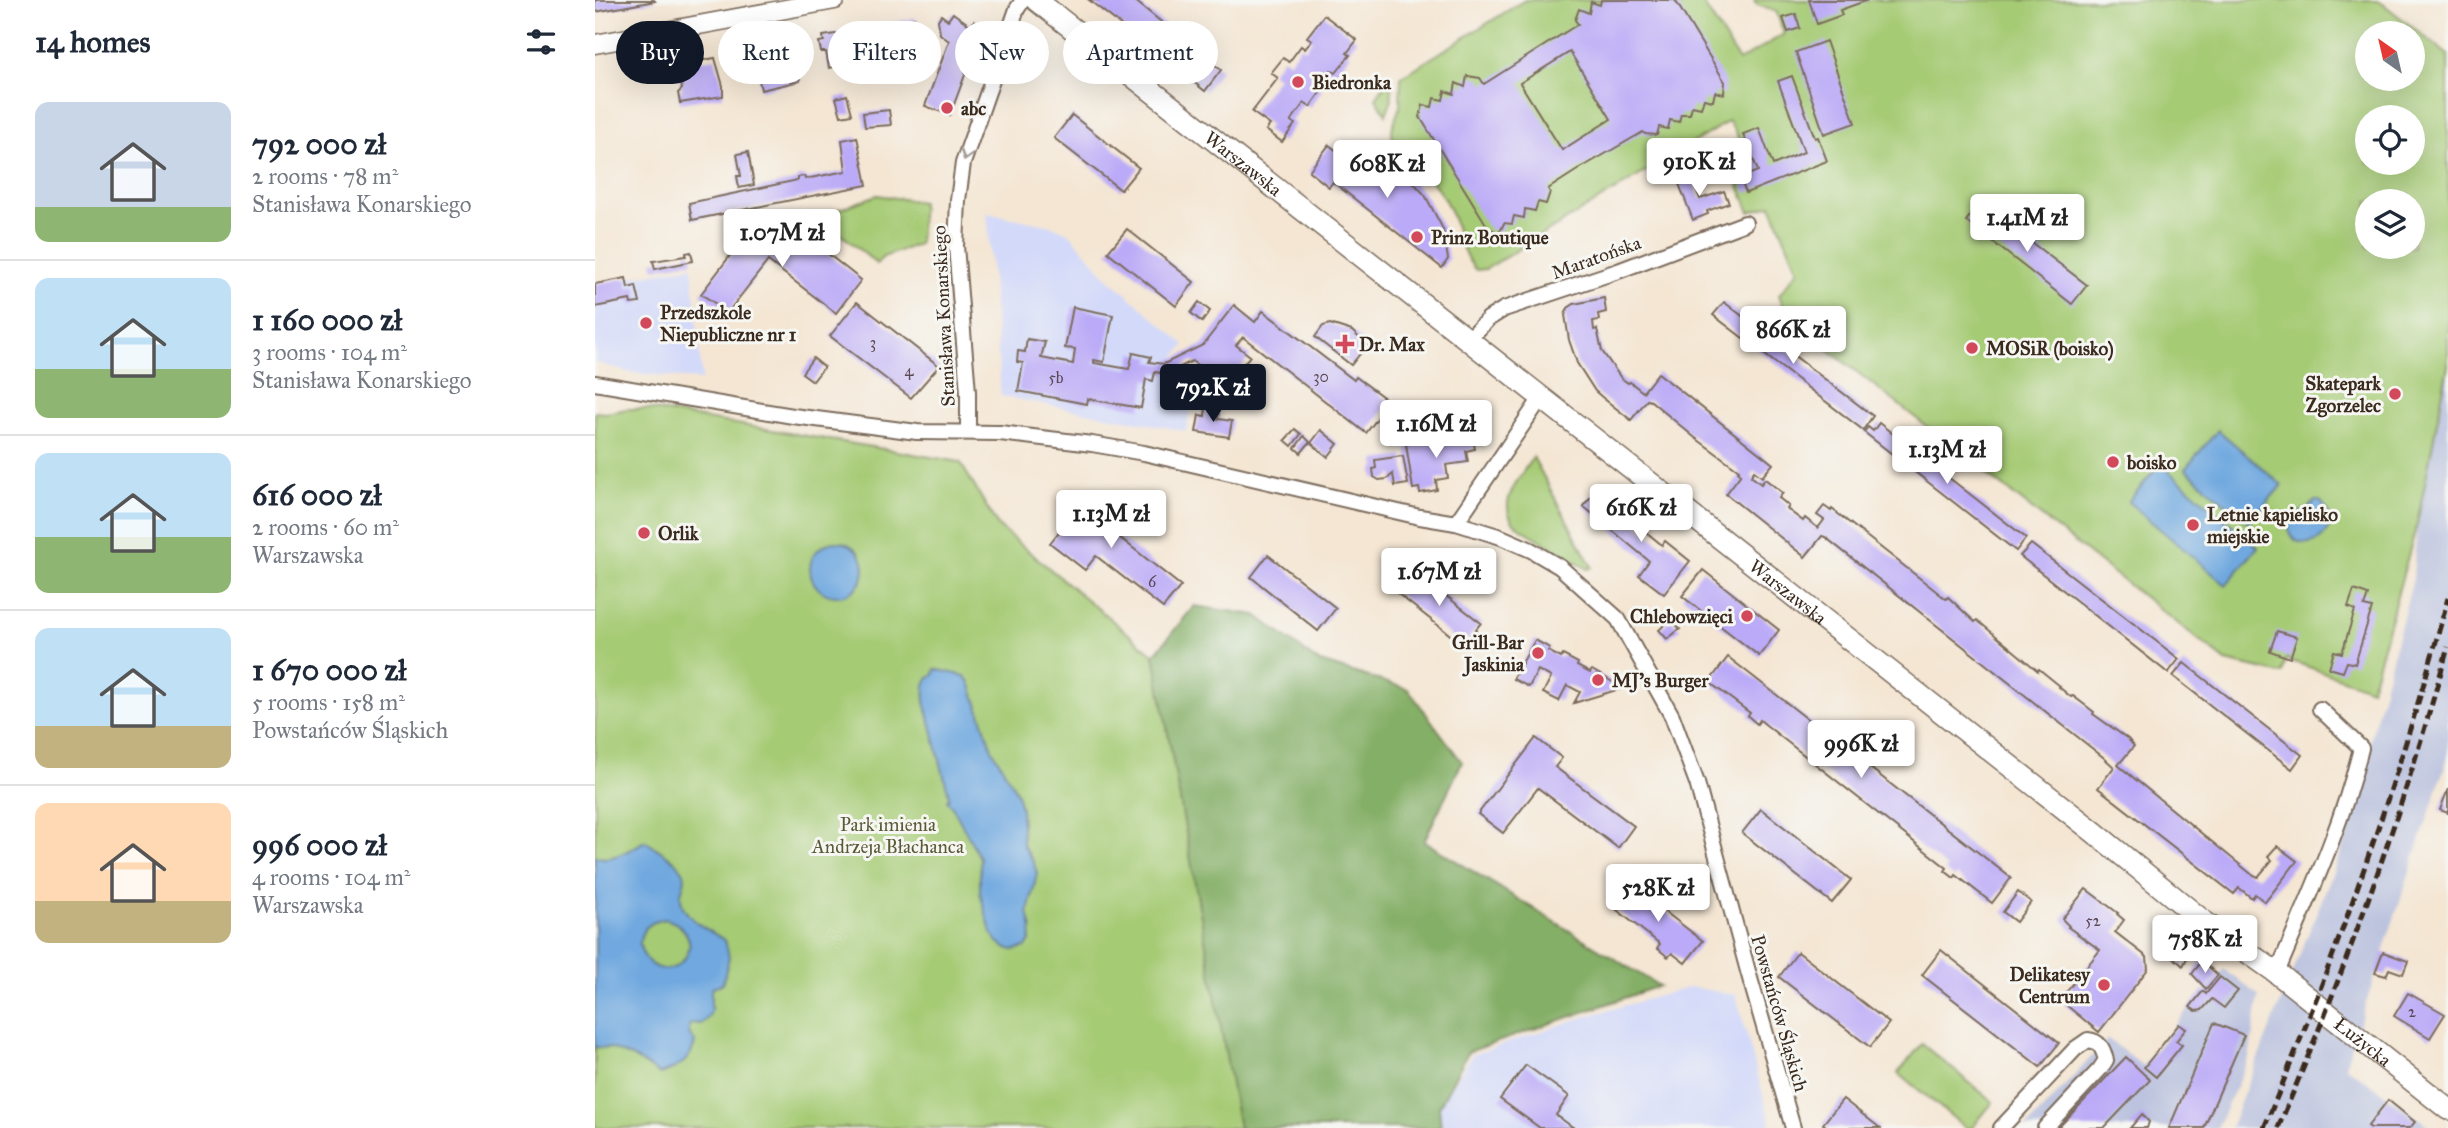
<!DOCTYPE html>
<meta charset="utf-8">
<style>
body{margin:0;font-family:"IM FELL Great Primer",serif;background:#f6f6f7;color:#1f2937;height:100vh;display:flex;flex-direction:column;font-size:26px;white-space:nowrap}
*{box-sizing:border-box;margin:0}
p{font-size:23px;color:#747a83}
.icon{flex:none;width:38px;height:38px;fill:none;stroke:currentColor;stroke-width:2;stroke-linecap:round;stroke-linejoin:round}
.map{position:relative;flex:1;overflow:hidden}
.side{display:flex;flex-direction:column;background:#fff;width:595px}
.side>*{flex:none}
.top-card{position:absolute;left:21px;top:21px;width:665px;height:63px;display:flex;gap:14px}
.needle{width:46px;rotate:326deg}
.fabs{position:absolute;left:1760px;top:21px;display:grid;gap:14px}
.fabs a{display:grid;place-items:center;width:70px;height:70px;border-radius:50%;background:#fff;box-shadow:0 7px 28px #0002;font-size:35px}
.price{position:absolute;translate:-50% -60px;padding:0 16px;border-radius:7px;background:#fff;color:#222;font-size:23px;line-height:46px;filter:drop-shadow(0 2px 4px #0008)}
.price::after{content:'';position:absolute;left:50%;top:42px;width:21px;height:16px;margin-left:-10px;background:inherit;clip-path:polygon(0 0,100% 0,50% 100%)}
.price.on{background:#111827;color:#fff}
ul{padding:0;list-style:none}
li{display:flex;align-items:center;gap:21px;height:175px;padding:0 35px}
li+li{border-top:2px solid #e0e1e3}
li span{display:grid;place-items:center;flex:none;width:196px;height:140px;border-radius:14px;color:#555}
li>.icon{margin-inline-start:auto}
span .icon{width:84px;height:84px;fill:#fffc;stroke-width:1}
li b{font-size:30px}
h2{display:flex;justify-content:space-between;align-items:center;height:84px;padding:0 35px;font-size:30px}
.tag{padding:0 24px;border-radius:32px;background:#fff;box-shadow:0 7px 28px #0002;font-size:24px;line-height:63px}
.tag.on{background:#111827;color:#fff}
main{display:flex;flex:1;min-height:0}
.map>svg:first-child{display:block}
</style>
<main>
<section class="side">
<h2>14 homes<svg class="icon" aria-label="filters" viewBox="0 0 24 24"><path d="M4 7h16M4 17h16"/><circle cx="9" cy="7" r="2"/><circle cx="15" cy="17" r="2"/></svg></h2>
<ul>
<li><span style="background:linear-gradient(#c9d6e8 75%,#8fb573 0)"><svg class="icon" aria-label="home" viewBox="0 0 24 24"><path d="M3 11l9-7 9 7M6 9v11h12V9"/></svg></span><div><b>792 000 zł</b><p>2 rooms · 78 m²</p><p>Stanisława Konarskiego</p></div></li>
<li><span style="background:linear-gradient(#bfe0f5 65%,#8fb573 0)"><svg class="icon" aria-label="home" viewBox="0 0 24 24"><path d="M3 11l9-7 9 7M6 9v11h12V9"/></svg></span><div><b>1 160 000 zł</b><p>3 rooms · 104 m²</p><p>Stanisława Konarskiego</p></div></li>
<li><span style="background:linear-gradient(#bfe0f5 60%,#8fb573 0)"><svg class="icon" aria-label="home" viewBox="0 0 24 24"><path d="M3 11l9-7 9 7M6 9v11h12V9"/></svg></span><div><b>616 000 zł</b><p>2 rooms · 60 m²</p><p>Warszawska</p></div></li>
<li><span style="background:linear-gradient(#bfe0f5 70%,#c2b280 0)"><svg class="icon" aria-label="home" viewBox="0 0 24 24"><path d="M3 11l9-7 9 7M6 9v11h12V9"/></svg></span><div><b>1 670 000 zł</b><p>5 rooms · 158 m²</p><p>Powstańców Śląskich</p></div></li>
<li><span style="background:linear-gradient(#ffd9b3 70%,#c2b280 0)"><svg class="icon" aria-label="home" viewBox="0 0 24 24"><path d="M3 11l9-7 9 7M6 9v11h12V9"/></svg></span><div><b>996 000 zł</b><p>4 rooms · 104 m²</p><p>Warszawska</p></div></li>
</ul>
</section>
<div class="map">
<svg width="1853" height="1128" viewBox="0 0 1853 1128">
<rect width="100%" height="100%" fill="#f6f6f2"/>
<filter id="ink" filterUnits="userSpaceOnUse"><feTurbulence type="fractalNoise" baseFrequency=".0143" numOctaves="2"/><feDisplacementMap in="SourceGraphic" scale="14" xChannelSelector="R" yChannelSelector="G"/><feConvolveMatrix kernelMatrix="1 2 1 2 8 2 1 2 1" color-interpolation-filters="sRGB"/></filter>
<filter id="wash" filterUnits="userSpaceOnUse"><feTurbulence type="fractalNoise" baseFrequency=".00686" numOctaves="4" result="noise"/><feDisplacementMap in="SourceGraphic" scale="28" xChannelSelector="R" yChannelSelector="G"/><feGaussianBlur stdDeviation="1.57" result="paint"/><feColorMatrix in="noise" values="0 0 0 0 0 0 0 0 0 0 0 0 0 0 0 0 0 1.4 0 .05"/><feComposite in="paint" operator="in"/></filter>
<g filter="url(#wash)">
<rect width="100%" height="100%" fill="#f4e6d3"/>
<g fill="#d3d9f9">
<path d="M392,213L457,226L475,234L514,279L590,345L580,357L603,375L591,431L406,396Z"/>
<path d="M97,266L107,380L32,372L0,362V284Z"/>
<path d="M1096,987L1141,995L1177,1128H845L844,1107L877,1055L982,1019Z"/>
</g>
<g fill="#bcc3de">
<path d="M1853,366V757L1750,1066L1837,1128H1635L1745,855L1818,579L1822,524Z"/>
<path d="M1629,969L1664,996L1654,1058L1622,1128H1431L1513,1039L1548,1066L1608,990L1611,991Z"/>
</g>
<g fill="#a6cb75" stroke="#707a4a" stroke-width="2" fill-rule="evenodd">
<path d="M930,0H1106L1144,61L1189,34L1181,11L1162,5L1159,0H1783L1853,55V366L1822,524L1776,689L1691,659L1687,674L1631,661L1193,318L1184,295L1203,270L1176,205L1155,212C1146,189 1129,163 1144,139L1134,121L891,269L881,270C864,252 864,228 853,206C838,176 822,167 798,147L797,129L805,106L806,77ZM1773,33H1818V79H1773ZM1773,117H1818V163H1773ZM1773,201H1818V247H1773Z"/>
<path d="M795,77L797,99L791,114L781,98Z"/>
<path d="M282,195L327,202L324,244L288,257L282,264L235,225L234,213Z"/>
<path d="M32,409H53L365,462L403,526L559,655L644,1128H0V412L11,413Z"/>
<path d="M938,457L997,567L993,569L922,526C899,504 925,478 938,457Z"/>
<path d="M1327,1044L1398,1102L1377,1128H1371L1303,1073Z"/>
</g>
<path fill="#84af66" stroke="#606c42" stroke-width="2" d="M599,606L661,615L722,661L813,689L867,762L829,841L1064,986L873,1052L844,1107L846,1128H644L559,655Z"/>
<g fill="#70a8df" stroke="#56697e" stroke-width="2" fill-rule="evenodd">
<path d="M1623,430L1687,485L1654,523L1590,469Z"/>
<path d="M1565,464L1663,547L1631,585L1533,502Z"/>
<path d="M1720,501H1725C1755,533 1706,558 1695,533C1693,528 1694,522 1698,517C1701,512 1708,512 1712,509C1715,507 1717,504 1720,501Z"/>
<circle cx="242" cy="569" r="27"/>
<path d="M340,669L370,676L375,682L397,749L422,793L426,809L428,845L439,863L442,874L433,912L437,929L435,941L431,947L419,950L411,948L403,942L396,932L385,893V858L357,806L352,801L354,796L330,702C329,690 328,681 339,674Z"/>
<path d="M50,841C62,849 83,860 89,873C92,881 87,887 86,894C83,917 115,931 130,940L134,957L128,983L117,988C112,1003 124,1011 106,1024L97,1023L94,1026V1033L100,1042C96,1061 82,1069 64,1074L45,1061L16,1048L0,1047V856C17,863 35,849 50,841ZM69,919C87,922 103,941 89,959C62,994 17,930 69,919Z"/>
</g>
<g id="blocks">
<g fill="#bbaaf7" fill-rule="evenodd">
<path d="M0,0H59L60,1L0,12Z"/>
<path d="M494,0H539L626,70L610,91Z"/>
<path d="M1006,0H1080L1130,82L1129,94L1120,92L1118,101L1109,99L1106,108L1097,106L1095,114H1086L1084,122L1075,120L1073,129L1064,127L1062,135L1050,134L1048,132L984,169L953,189L955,192L951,204L943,202L940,211L930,209L929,218L919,216L917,224L909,223L905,232L894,229L825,117L828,105L837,107L839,98L848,100L850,91L859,94L861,83L870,87L872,76L885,78L889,84L983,24L980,20L984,9L994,13L996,2L1005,5ZM975,52L1016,119L967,150L925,83Z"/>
<path d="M1214,0H1273L1245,10L1247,15L1222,24Z"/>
<path d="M358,13L376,26L379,21L387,27L380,37L383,40L355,115L330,106L354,41L345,34L343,20L346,15L353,20Z"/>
<path d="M1201,14L1205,28L1193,32L1188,18Z"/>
<path d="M729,15L762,40L752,53L755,55L741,73L736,70L723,87L727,90L715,107L709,103L696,121L700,124L687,142L671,130L675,125L657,112L683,78L676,73L688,58L694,62L706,46L710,49L717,40L712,37Z"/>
<path d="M320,18L322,29L327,30L329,36L324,39L326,50L283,58L281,47H277L274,42L279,38L277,27Z"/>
<path d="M259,31L265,65L244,69V66L234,68L231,52H226L224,42L229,41L228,36Z"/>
<path d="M199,41L205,81L166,90L158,49Z"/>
<path d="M1231,41L1260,123L1229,134L1201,52Z"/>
<path d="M120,58L128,86V96L85,103L83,93L87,89L82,65Z"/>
<path d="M1197,76L1220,138L1223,137L1232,161L1151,193L1145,178L1163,171L1148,134L1164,128L1178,165L1209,152L1183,81Z"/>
<path d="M252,95L257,114L246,116L241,98Z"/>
<path d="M294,110L296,125L270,127L268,113Z"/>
<path d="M477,115L544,168L526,190L459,138Z"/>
<path d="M262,137L272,185L97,220L94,203L203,180V177L209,176L210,179L251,171L247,140Z"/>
<path d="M734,145L742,151L744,148L750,153L748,156L754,161L770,160L792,167L806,172L819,183L830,195L848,229L853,259L847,268L738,182L734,187L714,171Z"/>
<path d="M153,152L159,185L144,188L142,176H146L142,154Z"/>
<path d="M1094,171L1105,199L1129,191L1134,203L1112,211L1113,214L1098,220L1081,176Z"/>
<path d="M1385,203L1492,285L1477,304L1371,221Z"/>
<path d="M159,224L185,244L199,227L266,280L241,313L173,261L133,312L106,294Z"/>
<path d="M532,229L599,282L581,306L513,252Z"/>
<path d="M96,252L98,261L60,269L58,261L91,256V253Z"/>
<path d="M31,278L33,288L41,286L45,303L36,304L35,300L0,307V284Z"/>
<path d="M1009,298L1011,312L1003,314L1004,320L998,321L999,330L1002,329L1007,351L1026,378L1033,383L1035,382L1048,392L1063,373L1178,464L1167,477L1159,471L1156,476L1166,484L1170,479L1188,493L1184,498L1194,506L1192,509L1208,521L1210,518L1223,528L1229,520L1222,515L1229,506L1236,511L1237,509L1351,599L1353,597L1380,622L1382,620L1443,671L1444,669L1465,686L1464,687L1476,697L1478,696L1499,712L1498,714L1533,739L1539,746L1523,765L1655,873L1663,877L1677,860L1673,856L1682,846L1702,861L1670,902L1660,894L1657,898L1644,888L1639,894L1503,788L1519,767L1508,757L1230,537L1227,536L1210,557L1131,494L1146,474L1143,471L1144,470L1099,437L1056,401L1052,400L1036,420L1008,398L1000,391L982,363L974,340L970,315L973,308L979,304Z"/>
<path d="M262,302L344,366L316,398L235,336Z"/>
<path d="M604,302L615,311L607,322L596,313Z"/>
<path d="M1129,302L1278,416L1268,430L1118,315Z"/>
<path d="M639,305L660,322L668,311L759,380L761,377L795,402L771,433L648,337L641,345L655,356L630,387L597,361L572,374L560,372L558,381L551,379L546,408L493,399L492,404L423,391L428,363L422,362L423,351L430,352L432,339L450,342L446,358L478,364L480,349L470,348L478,307L518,315L509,362L499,360V363L534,369L538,353L556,357L554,362L569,364L608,345Z"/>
<path d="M735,324L757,331L772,345L756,365L720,337L728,326Z"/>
<path d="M218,358L229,367L218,381L207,373Z"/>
<path d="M581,373L597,377L593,393L577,389Z"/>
<path d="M611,408L624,410L623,419L637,421L634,437L601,432L604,415L610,416Z"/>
<path d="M1284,423L1431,538L1421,551L1269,432L1273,427L1278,431Z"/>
<path d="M700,429L706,434L697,446L690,440Z"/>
<path d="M726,430L743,444L733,457L716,443Z"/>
<path d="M873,434L878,438L880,449L871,451L873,462L851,465L853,478L841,480L842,490L825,493L824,488L818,489L811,444L842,439L843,444L860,441L859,437Z"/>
<path d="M709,436L715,442L706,453L700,448Z"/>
<path d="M808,456L813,484L800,486L798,474L792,479L784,480L779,477L778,469L781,468L780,460Z"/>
<path d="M1001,491L1067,545L1070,541L1095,561L1069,594L1044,575L1054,561L988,506Z"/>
<path d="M495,493L529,519L519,533L586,586L568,608L501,556L490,570L455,543Z"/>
<path d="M1436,544L1584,659L1573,673L1425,556Z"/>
<path d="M673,555L741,608L723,631L656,577Z"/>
<path d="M1108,570L1184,630L1164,656L1087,596Z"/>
<path d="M819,571L886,623L868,645L802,593Z"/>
<path d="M1759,590L1773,595L1769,606L1777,608L1760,664L1752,662L1748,672L1734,668L1739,651L1747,653L1760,610L1753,607Z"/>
<path d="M1076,619L1085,629L1072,639L1064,630Z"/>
<path d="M1682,631L1702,637L1695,658L1675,651Z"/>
<path d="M940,640L955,648L953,651L966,658L968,655L983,663L982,666L995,673L997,670L1028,688L979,703L985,692L972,685L964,701L948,693L956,677L943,670L934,687L918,679Z"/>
<path d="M1133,657L1416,878L1397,903L1361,875L1359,878L1350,871L1352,868L1171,725L1165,720L1162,724L1153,716L1155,713L1114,682Z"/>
<path d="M1589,663L1707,755L1697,769L1578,676Z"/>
<path d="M941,738L967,758L960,767L1039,826L1023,848L943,788L908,833L883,814Z"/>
<path d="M1853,789V813L1845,810Z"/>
<path d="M1166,809L1256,880L1237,903L1147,833Z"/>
<path d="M1034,884L1108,941L1090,963L1077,953L1073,957L1062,948L1065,944L1017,906Z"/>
<path d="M1491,889L1523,913L1522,914L1529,920L1520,932L1552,957L1553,969L1504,1032L1465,1000L1505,950L1473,927L1474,926L1467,919Z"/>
<path d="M1423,892L1436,902L1421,922L1408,912Z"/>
<path d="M1585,946L1594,954L1588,966L1577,956Z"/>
<path d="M1346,950L1464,1043L1445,1067L1327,975Z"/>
<path d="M1203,952L1294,1023L1275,1047L1184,977Z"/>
<path d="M1788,952L1813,961L1808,974L1794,969L1791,976L1780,973Z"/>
<path d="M1607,961L1623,975L1611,989L1597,974Z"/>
<path d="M1625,977L1643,991L1629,1008L1617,999L1607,1010L1601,1011L1595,1007L1608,991L1611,994Z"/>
<path d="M1813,993L1850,1014L1835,1038L1799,1016Z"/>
<path d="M1619,1023L1649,1035L1609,1128H1574Z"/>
<path d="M1584,1024L1591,1029L1581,1041L1587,1045L1561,1077L1549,1067Z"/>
<path d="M1531,1057L1555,1080L1509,1128H1463Z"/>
<path d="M931,1065L974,1096L961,1115L979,1128H945L905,1099Z"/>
<path d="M1248,1099L1285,1128H1234L1228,1124Z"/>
<path d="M1793,1100L1820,1122L1815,1128H1776L1773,1126Z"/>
<path d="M1547,1114L1554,1122L1552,1128H1535Z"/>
</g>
</g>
</g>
<g filter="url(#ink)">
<use href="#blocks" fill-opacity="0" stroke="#7c6c5d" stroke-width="2"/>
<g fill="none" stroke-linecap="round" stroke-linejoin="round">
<g stroke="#7c6c5d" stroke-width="18">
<g id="minor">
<path d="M873,340L893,319L909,309L1023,271L1150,223"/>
<path d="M0,383L198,416L322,432L405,433L497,444L549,453L825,517L861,523L906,537L936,550L965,567L1023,619L1077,716L1102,783L1154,975L1198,1128"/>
<path d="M373,431V392L361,246L363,200L368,163L422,9L428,0"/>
<path d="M861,523L946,398"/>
<path d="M1682,973C1713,899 1747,826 1766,748L1725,709"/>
<path d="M1406,1128L1480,1049L1493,1040C1505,1041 1508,1049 1511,1060L1505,1069L1450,1128"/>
</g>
</g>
<g stroke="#7c6c5d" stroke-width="21">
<path id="tertiary" d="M0,44L240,0"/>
</g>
<g stroke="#7c6c5d" stroke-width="24">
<g id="secondary">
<path id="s1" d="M441,0L1499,832L1608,921L1682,973L1853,1109"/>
</g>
</g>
<use href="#minor" stroke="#fff" stroke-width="14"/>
<use href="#tertiary" stroke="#fff" stroke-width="18"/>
<use href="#secondary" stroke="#fff" stroke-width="21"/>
<g stroke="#3b2a1e" stroke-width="5" stroke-dasharray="10 5" stroke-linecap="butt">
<path d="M1669,1128C1742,955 1804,779 1853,598"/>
<path d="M1683,1128C1750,972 1808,811 1853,647"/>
</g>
</g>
<defs><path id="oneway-chevron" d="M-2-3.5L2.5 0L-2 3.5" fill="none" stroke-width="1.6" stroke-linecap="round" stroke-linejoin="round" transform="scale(1.75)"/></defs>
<use stroke="#a79f9a" href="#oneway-chevron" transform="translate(371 156) rotate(107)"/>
</g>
<g fill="#d1495b" stroke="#f6f6f2" stroke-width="2.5">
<circle cx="703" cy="82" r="7"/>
<circle cx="352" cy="108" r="7"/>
<circle cx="822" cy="237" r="7"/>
<circle cx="51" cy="323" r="7"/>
<path d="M746.5 333.5h7v7h7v7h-7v7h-7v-7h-7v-7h7z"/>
<circle cx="1377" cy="348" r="7"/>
<circle cx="1800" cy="394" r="7"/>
<circle cx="1518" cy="462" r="7"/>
<circle cx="1598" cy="525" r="7"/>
<circle cx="49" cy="533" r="7"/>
<circle cx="1152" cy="616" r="7"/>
<circle cx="943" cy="653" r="7"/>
<circle cx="1003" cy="680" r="7"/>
<circle cx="1509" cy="985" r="7"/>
</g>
<g text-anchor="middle" stroke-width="6" stroke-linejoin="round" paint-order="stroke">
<g font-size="16" fill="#5b4a54">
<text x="278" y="348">3</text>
<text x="314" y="376">4</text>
<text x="726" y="382">30</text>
<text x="461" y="383">5b</text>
<text x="557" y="587">6</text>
<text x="1498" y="926">52</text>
<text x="1817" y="1017">2</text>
</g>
<g font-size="19" font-weight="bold" fill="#3b2a1e" stroke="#f6f6f2" text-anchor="start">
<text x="717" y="89">Biedronka</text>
<text x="366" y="115">abc</text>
<text x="836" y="244">Prinz Boutique</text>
<text x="65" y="319">Przedszkole<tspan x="65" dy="22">Niepubliczne nr 1</tspan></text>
<text x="764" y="351">Dr. Max</text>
<text x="1391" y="355">MOSiR (boisko)</text>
<text x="1786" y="390" text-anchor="end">Skatepark<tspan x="1786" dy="22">Zgorzelec</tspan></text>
<text x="1532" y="469">boisko</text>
<text x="1612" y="521">Letnie kąpielisko<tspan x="1612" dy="22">miejskie</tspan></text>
<text x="63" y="540">Orlik</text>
<text x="1138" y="623" text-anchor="end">Chlebowzięci</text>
<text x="929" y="649" text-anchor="end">Grill-Bar<tspan x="929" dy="22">Jaskinia</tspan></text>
<text x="1017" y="687">MJ's Burger</text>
<text x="1495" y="981" text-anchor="end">Delikatesy<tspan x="1495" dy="22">Centrum</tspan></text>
</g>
<g font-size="19" fill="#3b2a1e" stroke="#f6f6f2">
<text dy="7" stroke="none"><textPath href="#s1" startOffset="264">Warszawska</textPath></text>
<text transform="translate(1001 257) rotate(-20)" y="7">Maratońska</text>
<text transform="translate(348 316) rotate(-93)" y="7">Stanisława Konarskiego</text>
<text dy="7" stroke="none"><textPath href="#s1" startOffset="957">Warszawska</textPath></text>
<text transform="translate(1185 1013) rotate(74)" y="7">Powstańców Śląskich</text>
<text dy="7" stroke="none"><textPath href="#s1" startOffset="1687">Łużycka</textPath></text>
</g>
<g font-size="19" fill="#5b5a38" stroke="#f6f6f2">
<text x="293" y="831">Park imienia<tspan x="293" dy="22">Andrzeja Błachanca</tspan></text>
</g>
</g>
</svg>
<div class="fabs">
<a><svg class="needle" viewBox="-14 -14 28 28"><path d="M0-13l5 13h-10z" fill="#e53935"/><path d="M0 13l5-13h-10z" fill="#747a83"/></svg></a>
<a><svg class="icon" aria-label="locate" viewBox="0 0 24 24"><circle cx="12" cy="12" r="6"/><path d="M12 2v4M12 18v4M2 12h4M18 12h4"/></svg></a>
<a><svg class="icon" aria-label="layers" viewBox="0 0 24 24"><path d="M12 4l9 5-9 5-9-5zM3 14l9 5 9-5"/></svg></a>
</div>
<b class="price" style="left:1104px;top:198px">910K zł</b>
<b class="price" style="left:792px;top:200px">608K zł</b>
<b class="price" style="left:1432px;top:254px">1.41M zł</b>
<b class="price" style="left:187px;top:269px">1.07M zł</b>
<b class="price" style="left:1198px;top:366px">866K zł</b>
<b class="price on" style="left:618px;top:424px">792K zł</b>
<b class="price" style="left:841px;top:460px">1.16M zł</b>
<b class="price" style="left:1352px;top:486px">1.13M zł</b>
<b class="price" style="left:1046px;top:544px">616K zł</b>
<b class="price" style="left:516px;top:550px">1.13M zł</b>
<b class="price" style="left:844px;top:608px">1.67M zł</b>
<b class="price" style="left:1266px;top:780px">996K zł</b>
<b class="price" style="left:1063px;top:924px">528K zł</b>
<b class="price" style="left:1610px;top:975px">758K zł</b>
<div class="top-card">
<a class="tag on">Buy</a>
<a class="tag">Rent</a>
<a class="tag">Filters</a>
<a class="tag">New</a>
<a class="tag">Apartment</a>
</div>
</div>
</main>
